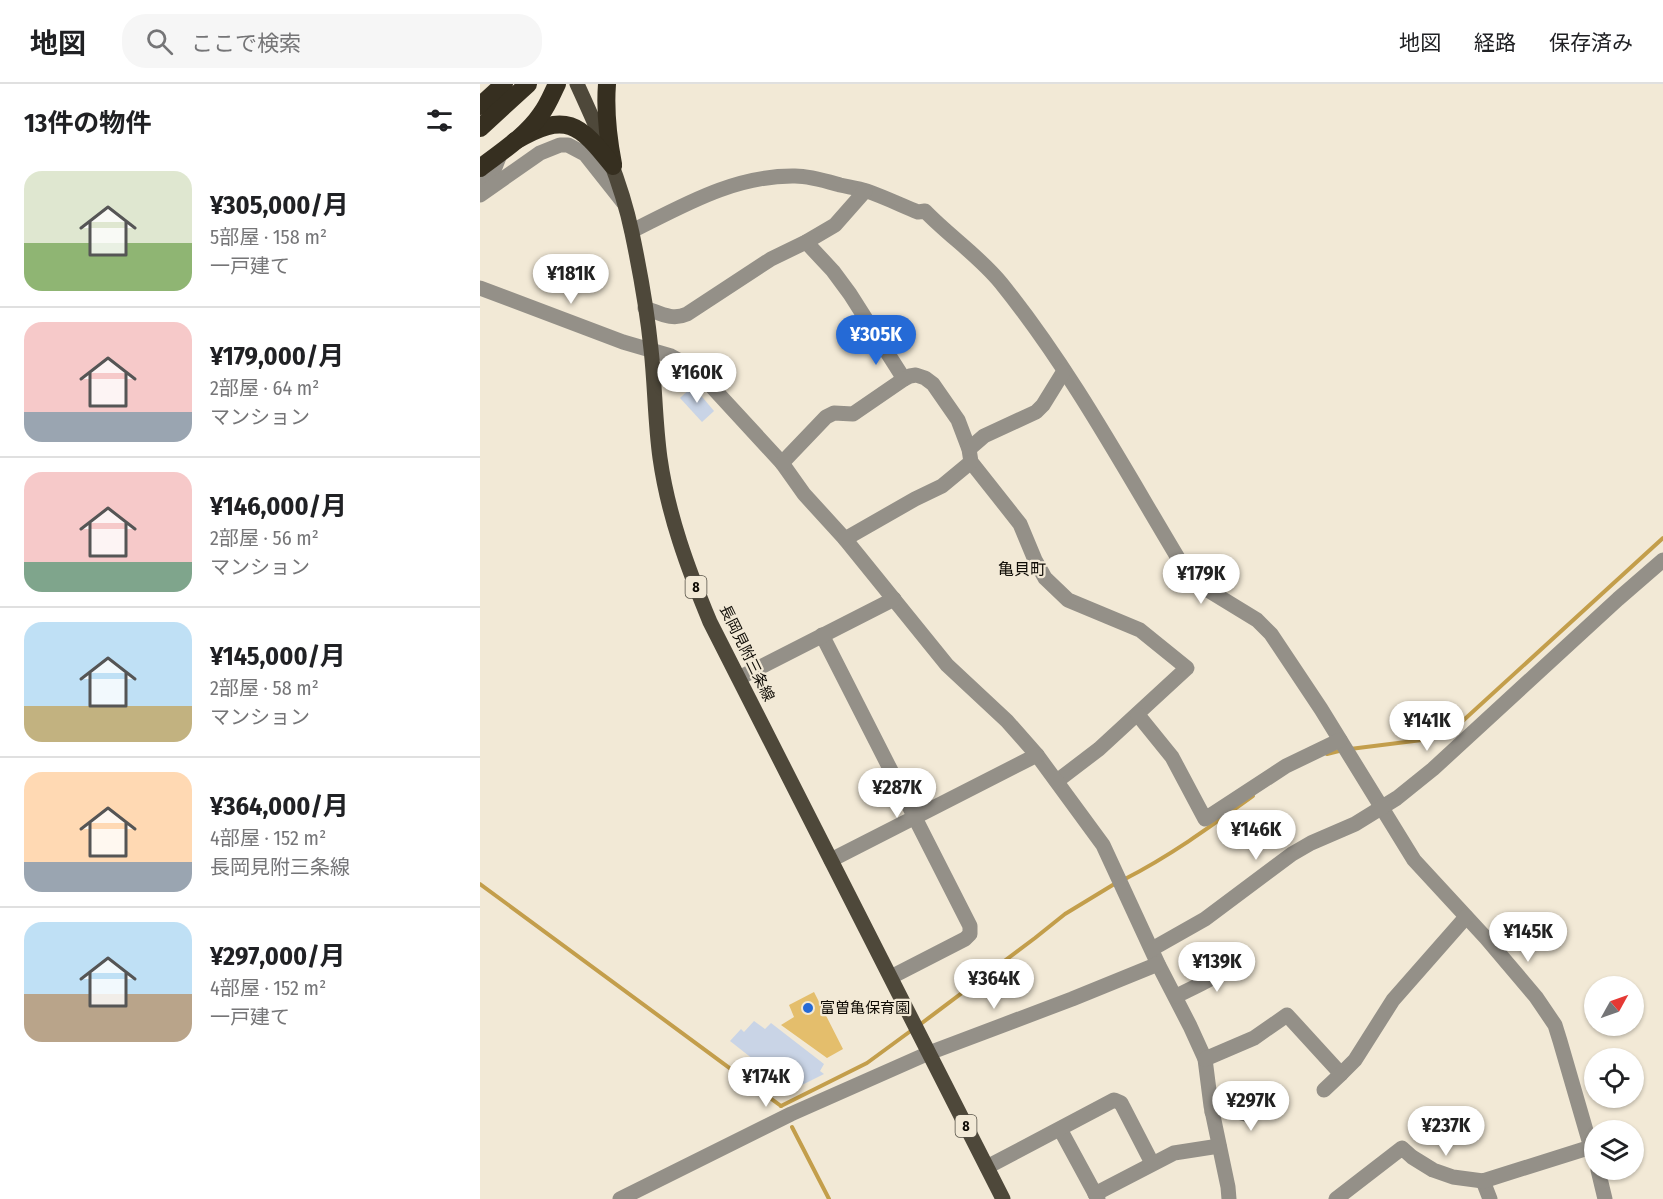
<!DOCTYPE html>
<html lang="ja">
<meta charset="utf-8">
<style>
body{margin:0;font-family:"Fira Sans Condensed","Noto Sans JP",sans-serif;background:#f6f6f6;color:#202124;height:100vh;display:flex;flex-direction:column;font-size:22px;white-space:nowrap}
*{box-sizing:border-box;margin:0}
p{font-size:20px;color:#757577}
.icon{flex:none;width:33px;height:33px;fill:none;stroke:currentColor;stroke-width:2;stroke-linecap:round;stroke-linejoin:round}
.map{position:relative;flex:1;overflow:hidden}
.details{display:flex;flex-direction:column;background:#fff;width:480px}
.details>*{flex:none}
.needle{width:39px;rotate:50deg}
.buttons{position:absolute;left:1104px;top:892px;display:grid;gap:12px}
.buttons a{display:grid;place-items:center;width:60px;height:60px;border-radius:50%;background:#fff;box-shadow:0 2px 4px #0004;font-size:30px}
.price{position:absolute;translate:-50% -51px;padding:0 14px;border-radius:21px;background:#fff;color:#222;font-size:20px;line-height:39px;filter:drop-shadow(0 2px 3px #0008)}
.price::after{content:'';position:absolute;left:50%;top:36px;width:18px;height:14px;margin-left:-9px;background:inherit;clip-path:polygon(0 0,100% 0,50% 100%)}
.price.active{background:#256ad6;color:#fff}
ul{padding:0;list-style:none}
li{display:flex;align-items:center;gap:18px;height:150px;padding:0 24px}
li+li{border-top:2px solid #e0e0e0}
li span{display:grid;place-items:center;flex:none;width:168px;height:120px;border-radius:18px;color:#555}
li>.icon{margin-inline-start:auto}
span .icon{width:72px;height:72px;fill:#fffc;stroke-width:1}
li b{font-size:26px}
h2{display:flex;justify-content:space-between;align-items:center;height:72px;padding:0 24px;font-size:26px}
header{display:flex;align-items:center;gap:36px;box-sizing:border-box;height:84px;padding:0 30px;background:#fff;border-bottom:2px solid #e0e0e0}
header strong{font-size:28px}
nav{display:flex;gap:33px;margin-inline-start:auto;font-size:21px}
.search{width:420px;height:54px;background:#f6f6f6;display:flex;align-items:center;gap:15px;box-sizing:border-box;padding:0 21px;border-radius:24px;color:#757577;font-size:22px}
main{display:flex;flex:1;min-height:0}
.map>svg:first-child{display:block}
</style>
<header>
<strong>地図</strong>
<div class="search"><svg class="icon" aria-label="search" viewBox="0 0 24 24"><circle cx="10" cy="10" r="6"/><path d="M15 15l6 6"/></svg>ここで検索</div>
<nav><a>地図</a><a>経路</a><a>保存済み</a></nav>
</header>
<main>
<section class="details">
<h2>13件の物件<svg class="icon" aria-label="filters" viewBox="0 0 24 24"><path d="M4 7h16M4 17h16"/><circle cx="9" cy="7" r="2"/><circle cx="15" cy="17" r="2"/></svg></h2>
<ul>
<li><span style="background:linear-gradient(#dfe7d0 60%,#8fb573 0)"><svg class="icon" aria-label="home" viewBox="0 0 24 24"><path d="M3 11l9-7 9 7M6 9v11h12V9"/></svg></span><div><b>¥305,000/月</b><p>5部屋 · 158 m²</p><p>一戸建て</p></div></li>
<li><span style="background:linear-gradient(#f6c9c9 75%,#9aa5b1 0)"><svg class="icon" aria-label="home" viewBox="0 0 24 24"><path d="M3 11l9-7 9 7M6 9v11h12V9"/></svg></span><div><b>¥179,000/月</b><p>2部屋 · 64 m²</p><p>マンション</p></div></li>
<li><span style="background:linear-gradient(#f6c9c9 75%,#7fa58c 0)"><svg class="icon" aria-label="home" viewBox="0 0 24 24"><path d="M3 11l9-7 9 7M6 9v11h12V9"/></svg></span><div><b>¥146,000/月</b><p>2部屋 · 56 m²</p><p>マンション</p></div></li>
<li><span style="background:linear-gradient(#bfe0f5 70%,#c2b280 0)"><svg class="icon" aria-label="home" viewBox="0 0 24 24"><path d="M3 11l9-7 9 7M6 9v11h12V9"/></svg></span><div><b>¥145,000/月</b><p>2部屋 · 58 m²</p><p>マンション</p></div></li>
<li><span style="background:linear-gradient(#ffd9b3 75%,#9aa5b1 0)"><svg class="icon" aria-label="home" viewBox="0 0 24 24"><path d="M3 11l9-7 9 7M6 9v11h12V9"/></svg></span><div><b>¥364,000/月</b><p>4部屋 · 152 m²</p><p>長岡見附三条線</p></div></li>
<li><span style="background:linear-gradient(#bfe0f5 60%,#b9a48a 0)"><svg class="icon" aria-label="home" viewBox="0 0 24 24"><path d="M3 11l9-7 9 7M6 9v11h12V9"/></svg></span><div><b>¥297,000/月</b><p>4部屋 · 152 m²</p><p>一戸建て</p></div></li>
</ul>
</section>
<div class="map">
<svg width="1183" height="1115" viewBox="0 0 1183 1115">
<rect width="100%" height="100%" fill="#f2e9d6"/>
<path fill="#e4be6c" d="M334,908L363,965L347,974L301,941L314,933L309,921Z"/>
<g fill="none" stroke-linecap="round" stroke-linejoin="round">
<g stroke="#c39e4b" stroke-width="4">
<path d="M870,665L950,655L975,644L1183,454"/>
<path d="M847,670L863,666"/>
<path d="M643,796C690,772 730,743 773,712"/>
<path d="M0,800L301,1022"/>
<path d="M438,942L555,854L585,830L636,799"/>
<path d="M301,1022L387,979L432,946"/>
<path d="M312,1043L349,1115"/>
</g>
</g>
<g fill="#c9d4e6">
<path d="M213,302L234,327L222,338L200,314Z"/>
<path d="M274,937L285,945L291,939L344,980L340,987L344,990L312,1006L250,957L261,945L264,948Z"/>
</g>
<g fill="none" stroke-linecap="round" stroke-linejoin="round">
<g stroke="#949088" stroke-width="15">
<path d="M0,98L14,86L21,68"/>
<path d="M0,111L60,69L80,61H88L105,70L143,118"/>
<path d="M152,147C204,121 255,91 315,92C330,92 346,97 360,101C369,103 378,104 387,107C404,113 421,121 438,128L445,127C469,152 499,172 521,199C592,287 646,388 704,484L723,503L777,536L791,550L841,625L934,776L1006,854L1056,913L1075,941L1080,957L1114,1074"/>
<path d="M326,158L353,187L370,210L424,295L430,292L436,291L445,294L453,300L478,336L489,365L491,378L540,440L555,476L565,494L588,516L660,546L707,584L619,665L577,697"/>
<path d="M0,204L143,258L191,272L204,279L221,291L302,379L324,410L365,455L467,581L527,637L557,671L623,761L678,880L710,942L725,975L731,1022L748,1103L749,1115"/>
<path d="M165,224C180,229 192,237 207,230L291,175L326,158L355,141L385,107"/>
<path d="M489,365L504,352L556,328L563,321L584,287"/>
<path d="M302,379L346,333L354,329L373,330L424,295"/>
<path d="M365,455L435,415L462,402L491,378"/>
<path d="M342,551L490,842V850L485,855L411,893"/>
<path d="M259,594L414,515"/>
<path d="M658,631L692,673L725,735L806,682L860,656"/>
<path d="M351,776L557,671"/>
<path d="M672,865L725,835L812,770L831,759L875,740L917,714L953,685L1138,515L1183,476"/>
<path d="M696,912C716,902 740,893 755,875"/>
<path d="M725,975L774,954L807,931L861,990L875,976L913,916L986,833"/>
<path d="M844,1006L861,990"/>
<path d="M732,1028C755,1019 750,1028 769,1031L792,1017"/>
<path d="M580,1045L618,1115"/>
<path d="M507,1083L634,1016L641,1019L672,1079"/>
<path d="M1118,1086L1125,1115"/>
<path d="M1003,1097L1010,1115"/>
<path d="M615,1110L694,1069L739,1062"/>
<path d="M140,1115L311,1030L449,969L592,915L678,880"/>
<path d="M856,1115L922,1064L932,1073L953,1086L973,1093L1003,1097L1111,1063"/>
</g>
<path stroke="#4e483a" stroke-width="15" d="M97,0C119,48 141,96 152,149C160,187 167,226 171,265C175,301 175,338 180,374C188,431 208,485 230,538L523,1115"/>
<g stroke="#362f20" stroke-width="18">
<path d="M127,0C125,26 128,54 133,80"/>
<path d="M0,22L24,0"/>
<path d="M0,44L48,0"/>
<path d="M35,57C86,27 99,39 133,82"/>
<path d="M0,84C21,68 46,52 61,30C68,21 72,10 77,0"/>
</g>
</g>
<circle fill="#256ad6" stroke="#f2e9d6" stroke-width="2" cx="328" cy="924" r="6"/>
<g text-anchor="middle" stroke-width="4.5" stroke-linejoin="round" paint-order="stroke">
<g fill="#f2e9d6" stroke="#534e44" stroke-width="1.5">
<rect x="205.5" y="492" width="21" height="22" rx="4.5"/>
<rect x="475.5" y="1031" width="21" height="22" rx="4.5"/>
</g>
<g font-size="14" font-weight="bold" fill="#0f0c06">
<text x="216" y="508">8</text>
<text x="486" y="1047">8</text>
</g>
<g font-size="15" fill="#0f0c06" stroke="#f2e9d6">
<text transform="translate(267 569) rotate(64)" y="5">長岡見附三条線</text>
</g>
<g font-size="15" fill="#0f0c06" stroke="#f2e9d6" text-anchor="start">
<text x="340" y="929">富曽亀保育園</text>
</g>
<g font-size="16" fill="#0f0c06" stroke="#f2e9d6">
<text x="542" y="491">亀貝町</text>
</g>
</g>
</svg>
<div class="buttons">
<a><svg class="needle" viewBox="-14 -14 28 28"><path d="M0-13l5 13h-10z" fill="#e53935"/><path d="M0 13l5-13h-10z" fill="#757577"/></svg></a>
<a><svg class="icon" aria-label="locate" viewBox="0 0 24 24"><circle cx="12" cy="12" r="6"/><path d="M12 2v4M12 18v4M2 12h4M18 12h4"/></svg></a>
<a><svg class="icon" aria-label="layers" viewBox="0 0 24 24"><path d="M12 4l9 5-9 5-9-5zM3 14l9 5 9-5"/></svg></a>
</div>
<b class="price" style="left:91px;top:221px">¥181K</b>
<b class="price active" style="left:396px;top:282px">¥305K</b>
<b class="price" style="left:217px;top:320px">¥160K</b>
<b class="price" style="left:721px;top:521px">¥179K</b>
<b class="price" style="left:947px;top:668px">¥141K</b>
<b class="price" style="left:417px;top:735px">¥287K</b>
<b class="price" style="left:776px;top:777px">¥146K</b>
<b class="price" style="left:1048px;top:879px">¥145K</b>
<b class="price" style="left:737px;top:909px">¥139K</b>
<b class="price" style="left:514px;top:926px">¥364K</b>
<b class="price" style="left:286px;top:1024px">¥174K</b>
<b class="price" style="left:771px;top:1048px">¥297K</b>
<b class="price" style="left:966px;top:1073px">¥237K</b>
</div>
</main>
